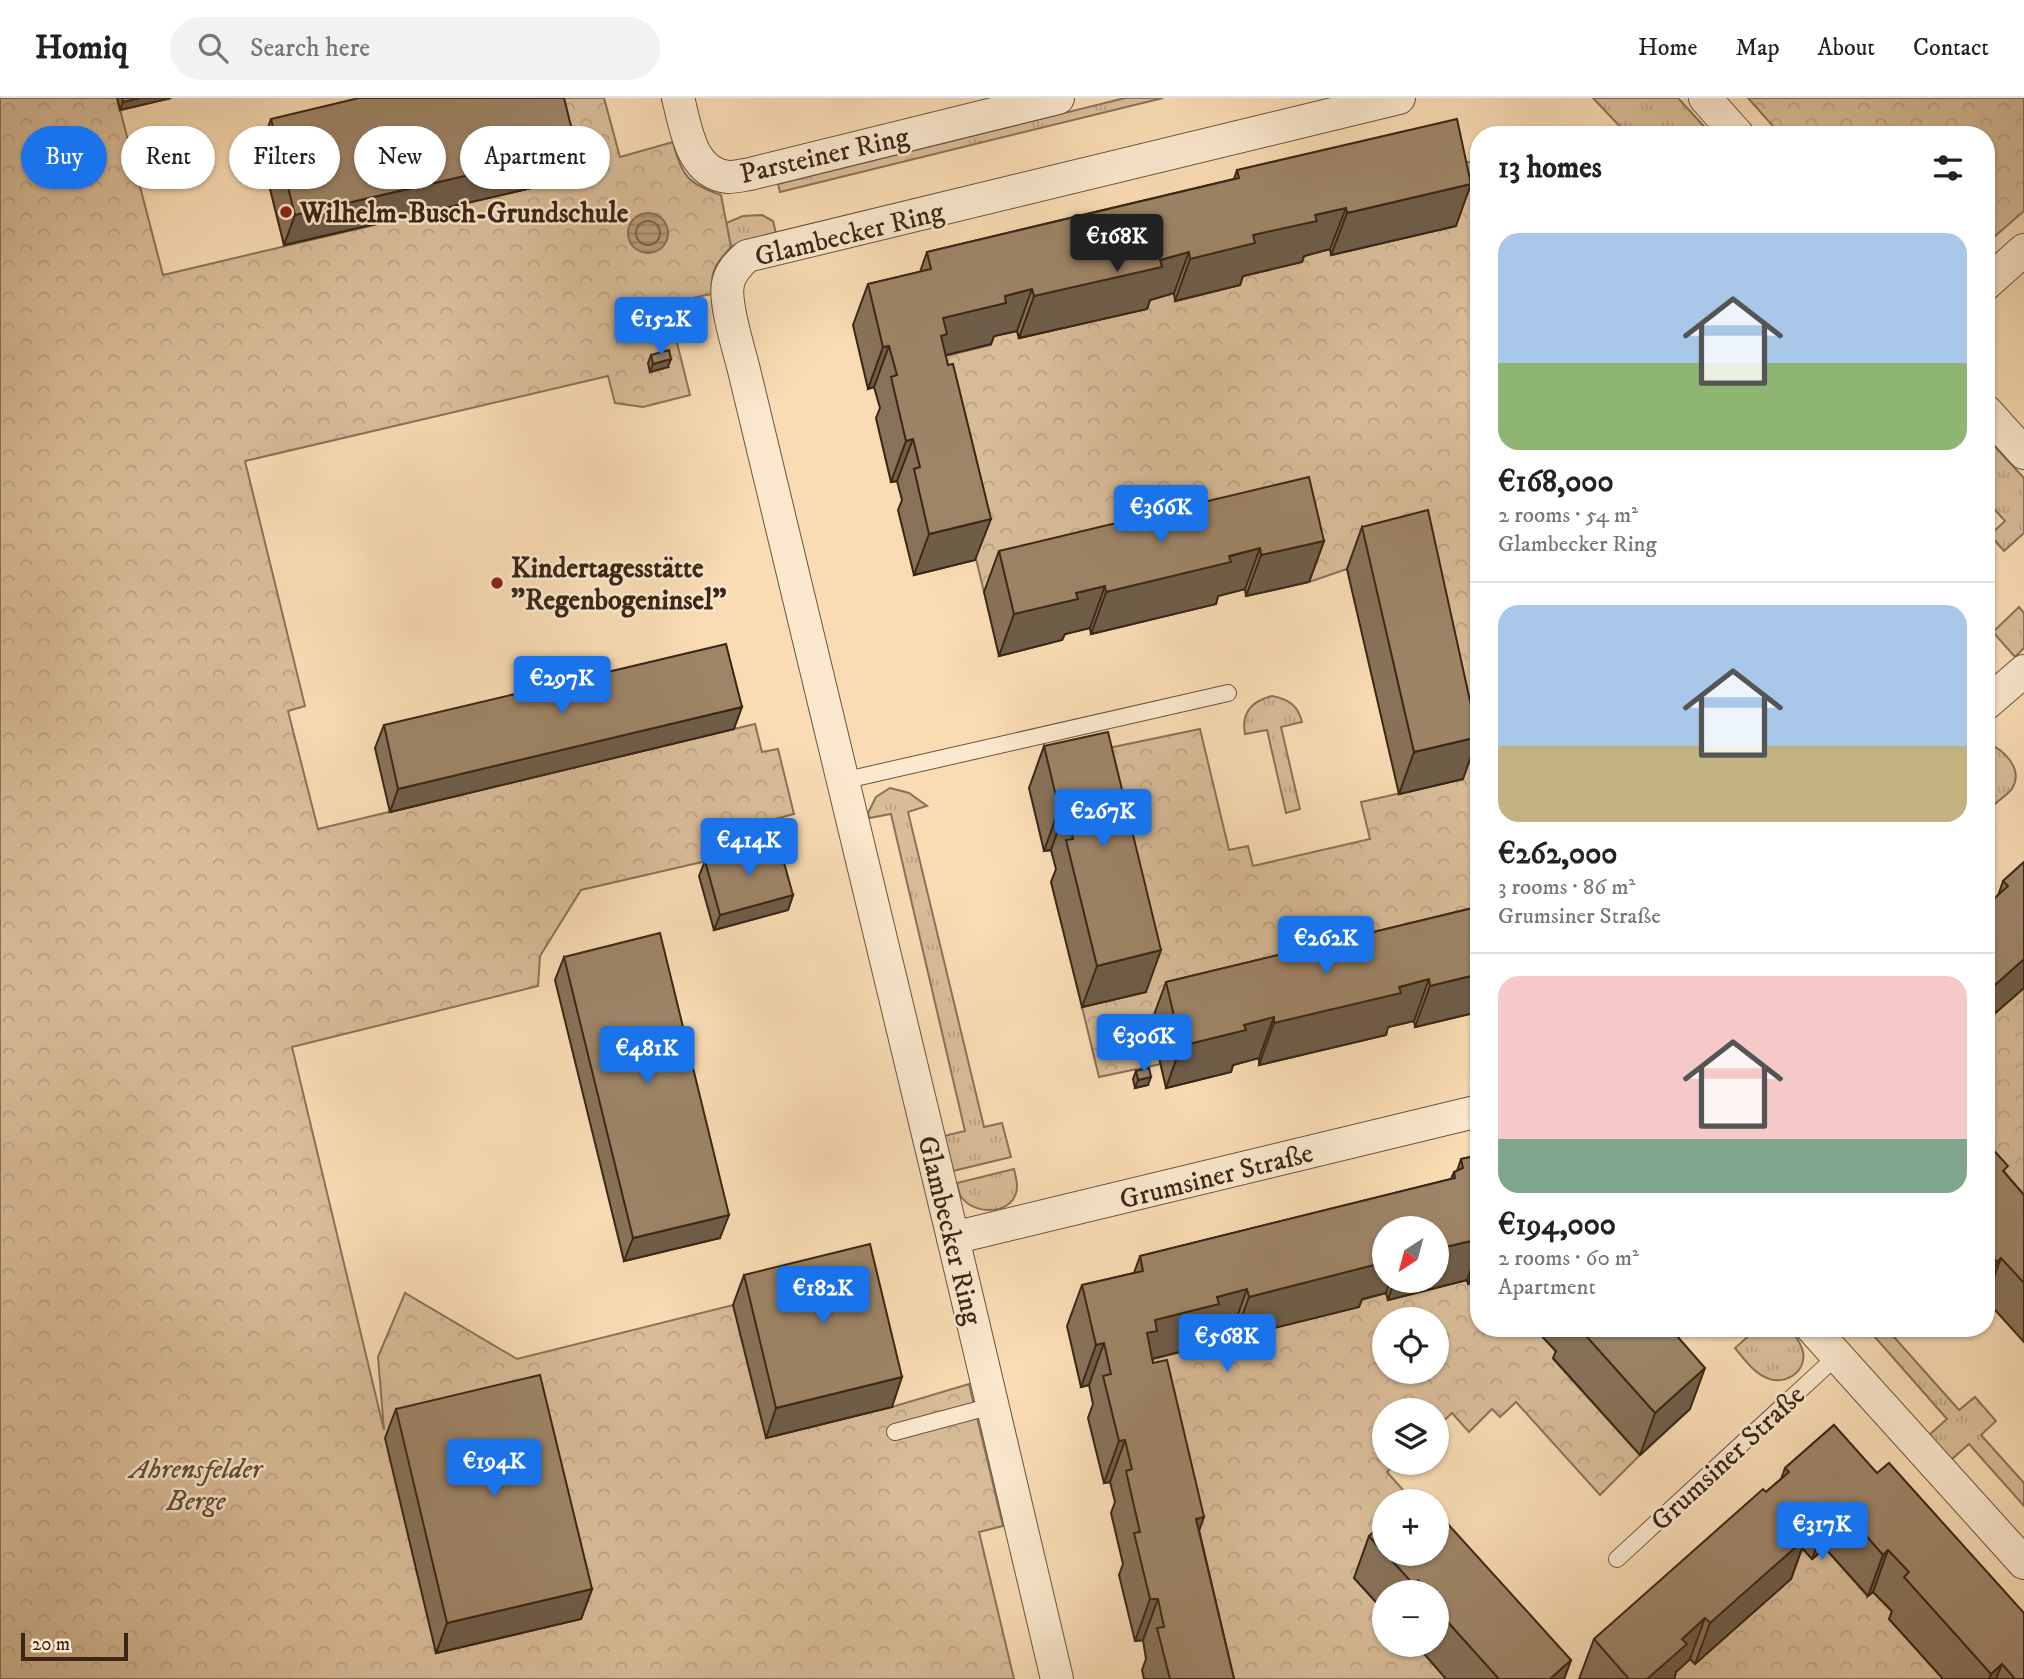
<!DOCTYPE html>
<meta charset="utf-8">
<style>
body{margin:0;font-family:"IM FELL DW Pica",serif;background:#f2f2f2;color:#222;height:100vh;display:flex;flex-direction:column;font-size:26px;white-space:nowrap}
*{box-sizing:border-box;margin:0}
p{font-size:23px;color:#767676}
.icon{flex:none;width:38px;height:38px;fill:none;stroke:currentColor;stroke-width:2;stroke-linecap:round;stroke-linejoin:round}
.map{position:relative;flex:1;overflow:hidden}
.details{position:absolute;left:1470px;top:28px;width:525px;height:1211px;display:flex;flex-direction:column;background:#fff;border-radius:28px;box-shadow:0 2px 5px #0004}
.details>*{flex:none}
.banner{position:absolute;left:21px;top:28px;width:665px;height:63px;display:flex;gap:14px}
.needle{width:46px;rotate:216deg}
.controls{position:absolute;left:1372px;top:1118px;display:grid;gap:14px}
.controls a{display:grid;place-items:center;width:77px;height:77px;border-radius:50%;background:#fff;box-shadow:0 2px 5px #0004;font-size:35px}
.scale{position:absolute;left:21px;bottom:18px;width:107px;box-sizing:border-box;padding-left:7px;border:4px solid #3b2616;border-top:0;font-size:19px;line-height:24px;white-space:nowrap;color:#3b2616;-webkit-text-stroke:5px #fbe8ce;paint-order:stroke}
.price{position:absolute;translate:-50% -60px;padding:0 16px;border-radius:7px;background:#1a73e8;color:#fff;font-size:23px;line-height:46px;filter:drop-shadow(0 2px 4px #0008)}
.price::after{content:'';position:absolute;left:50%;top:42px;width:21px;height:16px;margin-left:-10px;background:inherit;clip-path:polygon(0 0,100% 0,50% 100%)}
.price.on{background:#222;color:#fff}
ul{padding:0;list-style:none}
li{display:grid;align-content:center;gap:14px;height:371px;padding:0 28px}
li+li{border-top:2px solid #e0e0e0}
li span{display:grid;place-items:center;height:217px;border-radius:21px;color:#555}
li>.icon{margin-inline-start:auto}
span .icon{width:126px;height:126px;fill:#fffc;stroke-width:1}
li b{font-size:30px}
h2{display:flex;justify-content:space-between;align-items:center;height:84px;padding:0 28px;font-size:30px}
.pill{padding:0 24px;border-radius:32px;background:#fff;box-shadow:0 2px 5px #0004;font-size:24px;line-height:63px}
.pill.on{background:#1a73e8;color:#fff}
header{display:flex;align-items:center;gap:42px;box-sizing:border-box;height:98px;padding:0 35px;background:#fff;border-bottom:2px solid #e0e0e0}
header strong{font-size:33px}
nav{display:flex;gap:38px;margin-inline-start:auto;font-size:24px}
.search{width:490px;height:63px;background:#f2f2f2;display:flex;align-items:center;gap:18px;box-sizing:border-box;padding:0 24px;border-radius:38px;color:#767676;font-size:26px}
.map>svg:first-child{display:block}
</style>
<header>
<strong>Homiq</strong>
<div class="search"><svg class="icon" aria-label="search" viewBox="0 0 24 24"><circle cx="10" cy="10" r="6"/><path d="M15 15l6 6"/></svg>Search here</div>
<nav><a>Home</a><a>Map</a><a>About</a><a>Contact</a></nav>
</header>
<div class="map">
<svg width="2024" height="1581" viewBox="0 0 2024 1581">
<defs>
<pattern id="grass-tufts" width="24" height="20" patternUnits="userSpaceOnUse" patternTransform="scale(1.75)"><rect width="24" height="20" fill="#d9bd99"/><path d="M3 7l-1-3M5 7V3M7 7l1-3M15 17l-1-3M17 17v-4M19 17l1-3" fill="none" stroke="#bba283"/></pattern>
<pattern id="park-crowns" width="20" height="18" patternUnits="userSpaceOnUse" patternTransform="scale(1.75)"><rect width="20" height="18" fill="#d9bd99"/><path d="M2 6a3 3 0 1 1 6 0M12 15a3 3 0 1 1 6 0" fill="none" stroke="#bba283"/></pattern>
<pattern id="water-rules" width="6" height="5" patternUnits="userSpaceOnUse" patternTransform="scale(1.75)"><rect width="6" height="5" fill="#b89e7e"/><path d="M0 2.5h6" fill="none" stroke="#978166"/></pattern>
</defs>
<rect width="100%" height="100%" fill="#f9dcb4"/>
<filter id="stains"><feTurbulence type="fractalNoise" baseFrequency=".00286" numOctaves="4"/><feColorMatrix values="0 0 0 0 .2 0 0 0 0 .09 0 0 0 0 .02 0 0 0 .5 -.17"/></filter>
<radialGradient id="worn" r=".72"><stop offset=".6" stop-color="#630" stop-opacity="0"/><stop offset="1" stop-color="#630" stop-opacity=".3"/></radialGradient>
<g fill="url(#grass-tufts)" stroke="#8a7258" stroke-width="2">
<path d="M1125,0H1163L780,94L778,86Z"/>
<path d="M1593,0H1678L1712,37H1655L1651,33L1646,37H1628Z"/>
<path d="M762,117L773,123L776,135L744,143L731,149L726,125L743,118Z"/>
<path d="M1986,339L2024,380V435L2004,453L1990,437L2005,423L1986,402Z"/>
<path d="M2019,509L2024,515V550L2015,559L1993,534Z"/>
<path d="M1272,598C1288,601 1298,607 1302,624L1281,629L1300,711L1286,715L1267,632L1245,636C1241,615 1252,603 1272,598Z"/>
<path d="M1986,645C2004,651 2024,671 2012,691C2005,699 1994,706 1986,713Z"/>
<path d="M890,690L909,695L927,708L908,714L984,1029L1002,1025L1011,1059L953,1073L944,1038L965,1033L891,716L869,720L868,715L876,699Z"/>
<path d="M1014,1071C1015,1076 1017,1082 1017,1088C1017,1116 977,1119 962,1100C959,1097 958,1089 957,1085Z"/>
<path d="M1748,1230H1789C1795,1238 1801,1244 1803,1254C1807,1274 1784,1288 1767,1280C1754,1275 1744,1261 1735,1250L1752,1235Z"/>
<path d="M1867,1230H1886L1959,1312L1975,1299L1996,1323L1981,1337L2024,1385V1408L1969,1346L1951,1362L1929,1337L1947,1321Z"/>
</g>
<g fill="url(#park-crowns)" stroke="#8a7258" stroke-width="2" fill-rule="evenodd">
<path d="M0,0H117L163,177L565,82L547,0H604L620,59L673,44C681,77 688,86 721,97L731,149C716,165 710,173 712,196L667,205L690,297L643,309L615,305L608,278L245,363L305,608L288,613L318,731L755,626L762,654L778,651L794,716L775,721L780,746L581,792L540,858L538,888L292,949L384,1332L378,1259L405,1195L517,1261L733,1207L892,1309L969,1286L1003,1428L979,1434L1014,1581H0Z"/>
<path d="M1748,0H2024V113L1986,146V37H1781Z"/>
<path d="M1442,62L1479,65V914L1461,851L1151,925L1161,966L1099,979L1082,909L1146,894L1089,654L1200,631L1229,752L1248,748L1253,768L1370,741L1361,704L1463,681L1347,471L1309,484L984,494L928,262L991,247L989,239L1017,233L1019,240L1146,211L1145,203L1174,195L1176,203L1240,187L1238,179L1301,164L1300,159L1330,151L1332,157L1456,128Z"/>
<path d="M2024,890V1146L1986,1102V923Z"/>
<path d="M1478,1177L1479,1230H1526L1532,1237L1537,1233L1558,1256L1553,1261L1640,1357L1600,1397L1516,1304L1500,1319L1492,1311L1469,1334L1452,1315L1437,1329V1312H1384V1365H1396L1387,1374L1413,1403L1384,1404V1453L1354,1480L1384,1513V1547H1422L1446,1581H1209L1140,1264L1204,1248L1202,1240L1232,1233L1235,1240L1386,1195L1388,1201L1467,1182L1469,1186ZM1384,1222H1437V1274H1384Z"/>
<path d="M1825,1450L1867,1498L1873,1494L1894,1516L1889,1521L1943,1581H1668L1690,1561L1695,1566L1781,1470L1803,1451L1812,1461Z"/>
</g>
<circle fill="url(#water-rules)" stroke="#866e54" stroke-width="2" cx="648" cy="135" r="20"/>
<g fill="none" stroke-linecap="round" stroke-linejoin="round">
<circle stroke="#7a624a" stroke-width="2" cx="648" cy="135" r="12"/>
<g stroke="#6a543e" stroke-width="18">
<g id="lane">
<path d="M842,683L1228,595"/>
<path d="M895,1334L992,1308"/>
<path d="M1617,1461L1837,1258"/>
</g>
</g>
<g stroke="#6a543e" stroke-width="34">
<g id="street">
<path d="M678,0C686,29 690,75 728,79C735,79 743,77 750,76L1058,0"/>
<path d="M1705,0L1738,37"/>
<path d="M1986,186L2024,152"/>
<path d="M1986,313L2024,355"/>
<path d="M1986,606L2024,573"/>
<path d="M953,1140L1479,1013"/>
<path d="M1812,1230L2024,1465"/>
<path d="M1057,1581L953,1140L743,268C738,249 724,204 728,186C730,174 738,166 747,158L1399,0"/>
</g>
</g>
<use href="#lane" stroke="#fbe8ce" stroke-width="16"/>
<use href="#street" stroke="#fbe8ce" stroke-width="32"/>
</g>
<g fill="#887259" stroke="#3b2616" stroke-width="2" fill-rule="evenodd">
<path d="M117,0H171L120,12Z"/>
<path d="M271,21L577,52L566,82L284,147L260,51Z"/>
<path d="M1237,72L1456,128L1331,157L1330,151L1304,158L1302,164L1243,178L1240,187L1175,203L1174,195L1150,202L1147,211L1019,240L1017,233L994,238L991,246L945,257L975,462L914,477L898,412L902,402L897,383L891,384L876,320L880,310L874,289L868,291L853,227L868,186L920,174L927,154L1234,81Z"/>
<path d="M651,257L668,269L650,274L648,265Z"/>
<path d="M1362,429L1463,681L1399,696L1347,471Z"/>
<path d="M1324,443L1309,484L1246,498L1245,491L1218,498L1216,506L1091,536L1090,530L1065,536L1062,542L999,558L984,494L999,453Z"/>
<path d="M384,627L734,631L390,714L375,650Z"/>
<path d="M1044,648L1146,894L1082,909L1051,784L1056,771L1051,752L1044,753L1029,690Z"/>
<path d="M705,763L793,797L788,812L714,832L699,778Z"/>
<path d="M2024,764V890L1986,923L1998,798L2003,783Z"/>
<path d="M1477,809L1478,914L1415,929L1414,923L1388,929L1386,937L1259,967V960L1233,967L1231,974L1166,990L1151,925L1166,884Z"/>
<path d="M564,859L720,1140L624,1163L555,882Z"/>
<path d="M1136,973L1148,987L1135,990L1133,981Z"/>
<path d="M1986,1046L2006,1076L2024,1097V1244L1986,1202Z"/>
<path d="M1479,1057V1178L1478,1177L1468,1186L1467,1182L1388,1202L1386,1195L1362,1201L1359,1209L1234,1240L1232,1233L1207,1239L1204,1248L1152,1261L1199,1432L1234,1581H1144L1142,1572L1146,1561L1143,1542L1135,1543L1119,1477L1123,1466L1111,1415L1115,1404L1110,1384L1104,1385L1088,1320L1093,1306L1089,1287L1081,1289L1067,1228L1082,1187L1134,1175L1140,1158L1451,1081L1454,1074L1457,1073L1461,1061ZM1384,1130L1437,1183H1384Z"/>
<path d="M744,1177L892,1309L766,1340L733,1207Z"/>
<path d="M1526,1230H1670L1690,1311L1640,1357L1553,1260L1556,1253L1537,1233L1532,1237Z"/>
<path d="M396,1311L592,1491L581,1521L436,1555L385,1340Z"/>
<path d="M1834,1327L2024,1581H1943L1889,1521L1892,1513L1873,1494L1868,1498L1825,1450L1812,1461L1803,1451L1801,1453L1791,1481L1695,1566L1690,1561L1676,1574L1674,1581H1579L1594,1541L1781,1381L1785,1370Z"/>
<path d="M1384,1425V1456H1437L1571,1562L1564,1581H1446L1419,1550L1420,1547H1437V1494H1384V1513L1354,1480L1369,1438Z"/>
</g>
<g fill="#6f5d49" stroke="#3b2616" stroke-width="2">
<path d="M140,0H171L120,12L123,4Z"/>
<path d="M577,52L566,82L284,147L295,117Z"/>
<path d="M1471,86L1456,128L1331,157L1347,115Z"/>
<path d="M1346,110L1330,151L1304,158L1302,164L1243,178L1240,187L1175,203L1190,161L1253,137L1315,117Z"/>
<path d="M1189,154L1174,195L1150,202L1147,211L1019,240L1034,198Z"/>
<path d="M1032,191L1017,233L994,238L991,246L939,259L943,220L1005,198Z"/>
<path d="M889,248L874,289L868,291L883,249Z"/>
<path d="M671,261L668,269L650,274L653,266Z"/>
<path d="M913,341L897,383L891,384L906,343Z"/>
<path d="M991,421L975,462L914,477L929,436Z"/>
<path d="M1324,443L1309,484L1246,498L1261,457Z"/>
<path d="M1260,450L1245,491L1218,498L1216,506L1091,536L1106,494Z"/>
<path d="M1105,488L1090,530L1065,536L1062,542L999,558L1014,516L1076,495Z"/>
<path d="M742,609L734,631L390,714L398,691Z"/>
<path d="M1478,639L1463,681L1399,696L1414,654Z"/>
<path d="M1066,710L1051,752L1044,753L1059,711Z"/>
<path d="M793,797L788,812L714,832L720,817Z"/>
<path d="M1161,852L1146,894L1082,909L1097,868Z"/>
<path d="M2024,861V890L1986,923V895Z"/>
<path d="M1479,876L1478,914L1415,929L1430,888Z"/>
<path d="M1429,881L1414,923L1388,929L1386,937L1259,967L1274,925Z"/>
<path d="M1274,919L1259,960L1233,967L1231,974L1166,990L1181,948L1244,927Z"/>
<path d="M1151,979L1148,987L1135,990L1138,982Z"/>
<path d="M729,1117L720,1140L624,1163L633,1140Z"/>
<path d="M1479,1141V1150L1467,1182L1388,1202L1394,1183H1437V1151Z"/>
<path d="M1384,1158V1183H1390L1386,1195L1362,1201L1359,1209L1234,1240L1249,1199Z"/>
<path d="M1479,1158V1173L1478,1177L1468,1186Z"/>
<path d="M2001,1160L1986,1201V1192L1997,1164Z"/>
<path d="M1247,1191L1232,1233L1207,1239L1204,1248L1147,1262V1235L1155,1222L1217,1199Z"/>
<path d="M1535,1230H1539L1537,1233L1532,1237Z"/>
<path d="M1104,1245L1089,1287L1081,1289L1096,1247Z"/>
<path d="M1705,1270L1690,1311L1640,1357L1655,1315Z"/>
<path d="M902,1279L892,1309L766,1340L776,1310Z"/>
<path d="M1125,1342L1110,1384L1104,1385L1119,1343Z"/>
<path d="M1840,1408L1825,1450L1812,1461L1828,1419Z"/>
<path d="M1818,1409L1803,1451L1801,1453L1791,1481L1695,1566L1710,1525L1796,1429Z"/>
<path d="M1204,1419L1189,1461L1196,1421Z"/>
<path d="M1888,1452L1873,1494L1868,1498L1883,1457Z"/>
<path d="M1418,1482L1414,1494H1410L1413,1486Z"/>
<path d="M592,1491L581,1521L436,1555L447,1525Z"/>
<path d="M1150,1501H1158L1143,1542L1135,1543Z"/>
<path d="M1705,1520L1690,1561L1676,1574L1674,1581H1647L1682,1541Z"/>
<path d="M1571,1562L1564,1581H1550Z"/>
<path d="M2002,1566L1996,1581H1989L1991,1576Z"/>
</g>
<g fill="#9e8568" stroke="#3b2616" stroke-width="2">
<path d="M122,0H140L123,4Z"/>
<path d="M359,0H564L577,52L295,117L271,21Z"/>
<path d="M1457,21L1471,86L1347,115L1346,110L1315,117L1317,123L1253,137L1255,145L1190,161L1189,154L1160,162L1162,169L1034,198L1032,191L1005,198L1006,205L943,220L947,236L941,238L948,267L953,266L991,421L929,436L914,371L920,369L913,341L906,343L891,279L897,277L889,248L883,249L868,186L931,171L927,154L1239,80L1237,72Z"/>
<path d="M669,252L671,261L653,266L651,257Z"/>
<path d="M1309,379L1324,443L1261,457L1260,450L1229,458L1231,464L1106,494L1105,488L1076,495L1078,501L1014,516L999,453Z"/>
<path d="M1428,412L1478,639L1414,654L1362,429Z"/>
<path d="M726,546L742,609L398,691L384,627Z"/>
<path d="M1108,634L1161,852L1097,868L1066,742L1073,741L1066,710L1059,711L1044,648Z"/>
<path d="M778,743L793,797L720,817L705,763Z"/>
<path d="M2024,764V861L1986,895V808L2008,788L2003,783Z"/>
<path d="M1477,809L1479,816V876L1430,888L1429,881L1399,889L1401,895L1274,925V919L1244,927L1246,932L1181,948L1166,884Z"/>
<path d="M660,835L729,1117L633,1140L564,859Z"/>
<path d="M1149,970L1151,979L1138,982L1136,973Z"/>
<path d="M1987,1045L2008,1068L2003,1073L2024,1097V1185L2001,1160L1997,1164L1986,1152Z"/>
<path d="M1479,1057V1141L1437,1151V1130H1384V1158L1373,1160L1374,1167L1249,1199L1247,1191L1217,1199L1219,1206L1155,1222L1157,1233L1147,1235L1153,1265L1167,1262L1204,1419L1196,1421L1234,1581H1170L1157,1530L1164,1529L1158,1501H1150L1134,1435L1140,1434L1126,1373L1132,1371L1125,1342L1119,1343L1103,1278L1111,1276L1104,1245L1096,1247L1082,1187L1143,1173L1140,1158L1455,1080L1454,1074L1463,1070L1461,1061Z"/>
<path d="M870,1146L902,1279L776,1310L744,1177Z"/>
<path d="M1579,1230H1670L1705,1270L1655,1315Z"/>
<path d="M540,1277L592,1491L447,1525L396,1311Z"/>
<path d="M1834,1327L1877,1375L1889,1365L2024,1515V1581H2015L2002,1566L1991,1576L1904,1479L1909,1474L1888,1452L1883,1457L1840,1408L1828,1419L1818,1409L1796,1429L1806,1440L1710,1525L1705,1520L1682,1541L1687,1546L1647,1581H1629L1594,1541L1763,1391L1766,1394L1789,1374L1785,1370Z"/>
<path d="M1419,1394L1427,1404H1408Z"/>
<path d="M1437,1414L1571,1562L1550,1581H1499L1437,1512V1506L1439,1504L1437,1502V1494H1430L1418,1482L1413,1486L1386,1456H1437Z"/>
<path d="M1384,1425V1455L1369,1438Z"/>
</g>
<g fill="#8f2418" stroke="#fbe8ce" stroke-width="2.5">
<circle cx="286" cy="114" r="7"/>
<circle cx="497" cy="485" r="7"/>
</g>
<g text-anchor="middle" stroke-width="5" stroke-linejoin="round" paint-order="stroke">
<g font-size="28" fill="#3b2616" stroke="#fbe8ce">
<text transform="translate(824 56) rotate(-13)" y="10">Parsteiner Ring</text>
<text transform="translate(849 135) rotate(-14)" y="10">Glambecker Ring</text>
<text transform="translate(1216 1077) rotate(-14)" y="10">Grumsiner Straße</text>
<text transform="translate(951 1132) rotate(76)" y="10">Glambecker Ring</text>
<text transform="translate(1727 1359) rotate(-43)" y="10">Grumsiner Straße</text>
</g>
<g font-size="28" font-weight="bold" fill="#3b2616" stroke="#fbe8ce" text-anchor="start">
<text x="300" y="124">Wilhelm-Busch-Grundschule</text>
<text x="511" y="479">Kindertagesstätte<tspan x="511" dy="32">"Regenbogeninsel"</tspan></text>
</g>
<g font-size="28" font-style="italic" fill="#624c37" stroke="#fbe8ce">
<text x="196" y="1380">Ahrensfelder<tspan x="196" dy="32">Berge</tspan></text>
</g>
</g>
<rect width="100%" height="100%" filter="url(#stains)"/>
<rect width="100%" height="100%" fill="url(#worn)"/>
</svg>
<div class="controls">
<a><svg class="needle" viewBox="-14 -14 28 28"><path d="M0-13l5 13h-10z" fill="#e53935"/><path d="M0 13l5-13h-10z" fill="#767676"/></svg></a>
<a><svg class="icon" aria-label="locate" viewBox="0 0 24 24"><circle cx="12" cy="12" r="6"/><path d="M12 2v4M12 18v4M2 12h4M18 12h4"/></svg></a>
<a><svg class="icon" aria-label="layers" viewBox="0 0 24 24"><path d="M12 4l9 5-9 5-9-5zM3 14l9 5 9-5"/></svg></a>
<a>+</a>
<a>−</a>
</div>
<div class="scale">20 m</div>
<b class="price on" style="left:1117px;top:176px">€168K</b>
<b class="price" style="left:661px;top:259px">€152K</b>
<b class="price" style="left:1161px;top:447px">€366K</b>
<b class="price" style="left:562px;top:618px">€297K</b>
<b class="price" style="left:1103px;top:751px">€267K</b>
<b class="price" style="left:749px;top:780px">€414K</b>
<b class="price" style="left:1326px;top:878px">€262K</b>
<b class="price" style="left:1144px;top:976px">€306K</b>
<b class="price" style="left:647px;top:988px">€481K</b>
<b class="price" style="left:823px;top:1228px">€182K</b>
<b class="price" style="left:1227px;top:1276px">€568K</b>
<b class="price" style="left:494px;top:1401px">€194K</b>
<b class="price" style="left:1822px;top:1464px">€317K</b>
<div class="banner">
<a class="pill on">Buy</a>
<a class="pill">Rent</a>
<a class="pill">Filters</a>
<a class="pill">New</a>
<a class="pill">Apartment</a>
</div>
<section class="details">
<h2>13 homes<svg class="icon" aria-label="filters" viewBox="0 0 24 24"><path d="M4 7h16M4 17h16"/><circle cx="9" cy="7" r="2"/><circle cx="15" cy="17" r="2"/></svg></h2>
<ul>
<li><span style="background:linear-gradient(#a9c7e8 60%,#8fb573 0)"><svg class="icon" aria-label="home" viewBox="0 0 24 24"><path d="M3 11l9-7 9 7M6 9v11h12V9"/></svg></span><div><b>€168,000</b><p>2 rooms · 54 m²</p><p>Glambecker Ring</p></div></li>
<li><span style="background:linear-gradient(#a9c7e8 65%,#c2b280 0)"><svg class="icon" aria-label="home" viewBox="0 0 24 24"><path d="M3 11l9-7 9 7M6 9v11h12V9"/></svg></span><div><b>€262,000</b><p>3 rooms · 86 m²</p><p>Grumsiner Straße</p></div></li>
<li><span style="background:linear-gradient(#f6c9c9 75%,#7fa58c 0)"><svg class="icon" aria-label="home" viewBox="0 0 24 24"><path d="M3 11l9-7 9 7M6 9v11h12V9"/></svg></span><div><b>€194,000</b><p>2 rooms · 60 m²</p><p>Apartment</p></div></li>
</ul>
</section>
</div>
